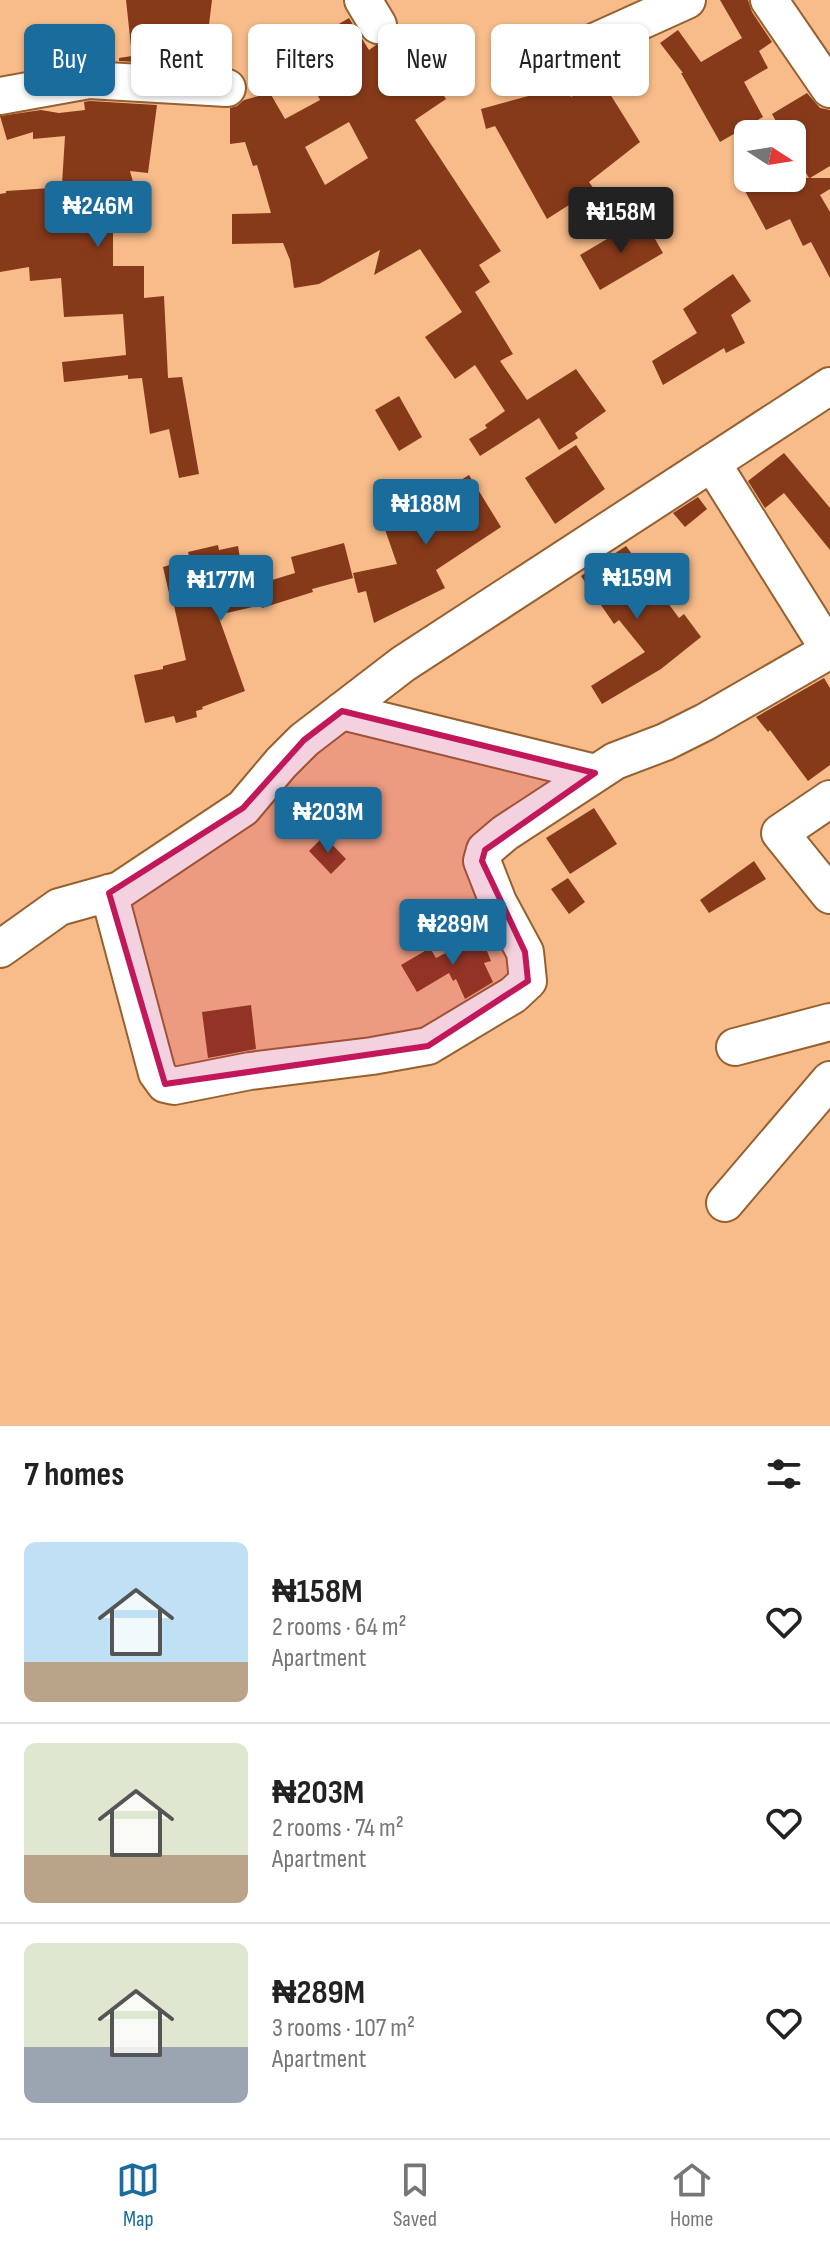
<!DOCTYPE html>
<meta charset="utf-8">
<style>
body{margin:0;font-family:"Sofia Sans Condensed",sans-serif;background:#f2f2f2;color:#222;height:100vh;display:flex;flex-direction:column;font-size:30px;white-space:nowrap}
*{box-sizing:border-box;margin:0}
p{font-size:26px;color:#767676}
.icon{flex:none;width:44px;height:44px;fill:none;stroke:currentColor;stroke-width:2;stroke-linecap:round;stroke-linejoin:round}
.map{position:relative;height:1426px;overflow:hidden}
.sheet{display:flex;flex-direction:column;background:#fff;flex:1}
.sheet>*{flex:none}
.hud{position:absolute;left:24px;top:24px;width:782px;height:72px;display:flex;gap:16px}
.needle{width:52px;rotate:102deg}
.fabs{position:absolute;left:734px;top:120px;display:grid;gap:16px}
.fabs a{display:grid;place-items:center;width:72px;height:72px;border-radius:12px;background:#fff;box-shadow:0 2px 6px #0004;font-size:40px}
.price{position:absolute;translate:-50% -68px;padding:0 18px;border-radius:8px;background:#1a6c9d;color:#fff;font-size:26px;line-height:52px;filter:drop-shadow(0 2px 4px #0008)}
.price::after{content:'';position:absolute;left:50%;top:48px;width:24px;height:18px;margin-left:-12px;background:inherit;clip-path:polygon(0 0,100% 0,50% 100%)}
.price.active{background:#222;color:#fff}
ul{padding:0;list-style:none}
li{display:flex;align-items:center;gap:24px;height:200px;padding:0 24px}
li+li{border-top:2px solid #e0e0e0}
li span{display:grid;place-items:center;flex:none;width:224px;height:160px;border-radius:12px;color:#555}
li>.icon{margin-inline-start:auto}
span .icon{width:96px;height:96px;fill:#fffc;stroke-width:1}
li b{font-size:34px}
h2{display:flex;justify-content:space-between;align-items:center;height:96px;padding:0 24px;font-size:34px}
.chip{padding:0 28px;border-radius:12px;background:#fff;box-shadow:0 2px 6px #0004;font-size:28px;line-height:72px}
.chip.active{background:#1a6c9d;color:#fff}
.tab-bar{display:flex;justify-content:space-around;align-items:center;height:112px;border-top:2px solid #e0e0e0;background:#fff;font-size:22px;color:#767676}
.tab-bar a{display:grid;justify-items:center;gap:4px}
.tab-bar .active{color:#1a6c9d}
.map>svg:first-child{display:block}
</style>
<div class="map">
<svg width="830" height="1426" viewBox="0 0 830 1426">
<rect width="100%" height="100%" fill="#f7bc8a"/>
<g fill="#873a1a" fill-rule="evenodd">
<path d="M126,0H212L204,66L119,61V58L132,56Z"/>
<path d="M720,0H748L752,12L772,42L759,51L768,68L744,82L763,117L720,142L681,73H683L660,43L678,30L701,62L742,38Z"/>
<path d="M349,18L369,50L376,45L389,43L401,28L415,50L431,38L451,69L434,80L446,99L415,120L501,251L479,265L490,282L475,292L513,354L500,361L527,400L576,369L606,411L575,433L578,438L559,450L539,418L480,456L469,439L487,428L485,425L505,411L475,365L455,379L425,337L462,312L420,249L374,275L380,250L319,284L294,288L290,260L283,243L232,244V214L271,213L257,165L253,166L245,142L230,144V108L237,106L244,100L270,93L285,119L320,100L295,50ZM349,122L368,158L325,185L305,147Z"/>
<path d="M535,25L544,42L530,48L522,54L519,62L507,41Z"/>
<path d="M600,78L640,142L589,182L594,189L547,219L495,126L486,129L481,109L532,95L526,84L538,88L563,79L571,97Z"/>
<path d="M807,93L820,108L830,110V166L810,178H830V189L820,195L830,212V278L811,242L803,246L790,219L766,230L738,178H809L792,149V134H783L772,114Z"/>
<path d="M90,101L157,105L148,173L130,171L141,211L113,219V266H144V298L164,296L168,378L182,377L199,474L179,478L169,429L150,434L142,378L128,379V375L64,382L62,362L126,355L123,314L64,317L61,278L30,281L29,267L0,272V194L6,193V191L51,188V184H62L65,136L33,139V132L7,140L0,116L41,110L59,113L85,110L84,102Z"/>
<path d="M639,220L648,234L651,232L663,253L600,290L580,255Z"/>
<path d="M733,274L751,301L731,315L745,343L726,353L724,348L663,385L652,361L697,333L683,309Z"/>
<path d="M399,396L422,437L399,451L375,410Z"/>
<path d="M576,445L605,489L555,524L525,478Z"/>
<path d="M784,453L830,508V550L784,493L765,508L748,481Z"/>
<path d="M469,475L501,527L436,570L445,588L374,623L366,591L358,593L353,573L397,564L382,521L424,503Z"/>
<path d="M698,497L707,509L685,527L673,513Z"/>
<path d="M344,543L353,578L312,589L313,592L262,608L261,605L218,615L245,691L202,707L203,709L196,711L197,717L176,723L174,716L145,723L134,675L163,669V666L186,660L173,601L171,602L163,567L190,559L188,552L218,545L219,550L238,546L242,570L248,569L252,586L295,573L291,557Z"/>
<path d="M626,546L679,618L684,614L701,637L661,669L602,704L591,686L645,652L619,620L614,624L581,576Z"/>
<path d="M824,678L830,688V765L808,781L770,730L768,732L756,717Z"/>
<path d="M594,808L617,844L570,874L546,838Z"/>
<path d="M324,836L346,859L331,874L309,851Z"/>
<path d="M754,861L766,879L709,913L700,900Z"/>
<path d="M568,878L585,902L569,914L551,889Z"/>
<path d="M484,933L492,948L487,951L491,961L484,963L493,982L465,999L456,979L453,981L449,973L417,992L401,965L430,948L436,958Z"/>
<path d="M251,1005L256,1049L208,1058L202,1012Z"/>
</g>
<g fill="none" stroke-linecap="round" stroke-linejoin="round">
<g stroke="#96612f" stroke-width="40">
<g id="minor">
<path d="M363,0L378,25"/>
<path d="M769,0L830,89"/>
<path d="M539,67L687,0"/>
<path d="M0,96L89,80L227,88"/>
<path d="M712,463L830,651"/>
<path d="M342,711L595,773"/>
<path d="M830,799L780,833L830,895"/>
<path d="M109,893L157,1073L165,1084L174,1086L250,1071L372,1056L428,1046L513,995L528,981L525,952L498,902L482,861L485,850L505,833L615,761L665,742L705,722L830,650"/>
<path d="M0,949L59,907L120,890L243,808L281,763L304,740L403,664L830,386"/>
<path d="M735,1047L830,1022"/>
<path d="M725,1203L830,1080"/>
</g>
</g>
<use href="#minor" stroke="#fff" stroke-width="36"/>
</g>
<path fill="#c2185b" fill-opacity="0.2" stroke="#c2185b" stroke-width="6" stroke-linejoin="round" d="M342,711L595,773L485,850L482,861L525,952L528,981L428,1046L165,1084L109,893L243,808L304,740Z"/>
</svg>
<div class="fabs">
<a><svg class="needle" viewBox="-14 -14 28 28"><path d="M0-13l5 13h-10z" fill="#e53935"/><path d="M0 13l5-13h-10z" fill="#767676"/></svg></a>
</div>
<b class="price" style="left:98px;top:249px">₦246M</b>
<b class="price active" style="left:621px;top:255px">₦158M</b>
<b class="price" style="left:426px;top:547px">₦188M</b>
<b class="price" style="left:637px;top:621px">₦159M</b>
<b class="price" style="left:221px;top:623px">₦177M</b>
<b class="price" style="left:328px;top:855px">₦203M</b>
<b class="price" style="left:453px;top:967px">₦289M</b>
<div class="hud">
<a class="chip active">Buy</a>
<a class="chip">Rent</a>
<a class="chip">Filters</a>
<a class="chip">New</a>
<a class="chip">Apartment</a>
</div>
</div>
<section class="sheet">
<h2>7 homes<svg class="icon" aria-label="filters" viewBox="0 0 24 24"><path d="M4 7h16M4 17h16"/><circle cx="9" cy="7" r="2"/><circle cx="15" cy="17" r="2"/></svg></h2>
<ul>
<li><span style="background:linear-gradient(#bfe0f5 75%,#b9a48a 0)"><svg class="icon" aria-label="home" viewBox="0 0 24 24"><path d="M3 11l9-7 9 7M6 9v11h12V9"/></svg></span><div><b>₦158M</b><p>2 rooms · 64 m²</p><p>Apartment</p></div><svg class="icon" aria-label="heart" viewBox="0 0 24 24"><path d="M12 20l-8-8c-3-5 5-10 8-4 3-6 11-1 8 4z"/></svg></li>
<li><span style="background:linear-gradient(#dfe7d0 70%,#b9a48a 0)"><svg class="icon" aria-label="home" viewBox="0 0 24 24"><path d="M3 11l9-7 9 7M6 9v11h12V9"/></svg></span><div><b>₦203M</b><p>2 rooms · 74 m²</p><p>Apartment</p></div><svg class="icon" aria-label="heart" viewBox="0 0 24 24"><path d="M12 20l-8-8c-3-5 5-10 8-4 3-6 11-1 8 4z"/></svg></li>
<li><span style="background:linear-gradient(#dfe7d0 65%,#9aa5b1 0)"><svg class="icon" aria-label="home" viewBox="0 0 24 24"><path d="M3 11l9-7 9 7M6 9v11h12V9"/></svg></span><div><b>₦289M</b><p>3 rooms · 107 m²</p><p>Apartment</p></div><svg class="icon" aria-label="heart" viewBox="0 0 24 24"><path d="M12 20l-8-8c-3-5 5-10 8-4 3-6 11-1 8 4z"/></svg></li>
</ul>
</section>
<nav class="tab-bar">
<a class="active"><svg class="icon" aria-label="map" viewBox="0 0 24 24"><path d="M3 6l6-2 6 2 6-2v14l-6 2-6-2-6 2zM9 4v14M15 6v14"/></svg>Map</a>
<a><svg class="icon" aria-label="saved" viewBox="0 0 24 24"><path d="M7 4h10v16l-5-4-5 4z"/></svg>Saved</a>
<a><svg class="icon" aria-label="home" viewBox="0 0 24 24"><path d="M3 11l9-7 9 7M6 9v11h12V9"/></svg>Home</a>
</nav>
